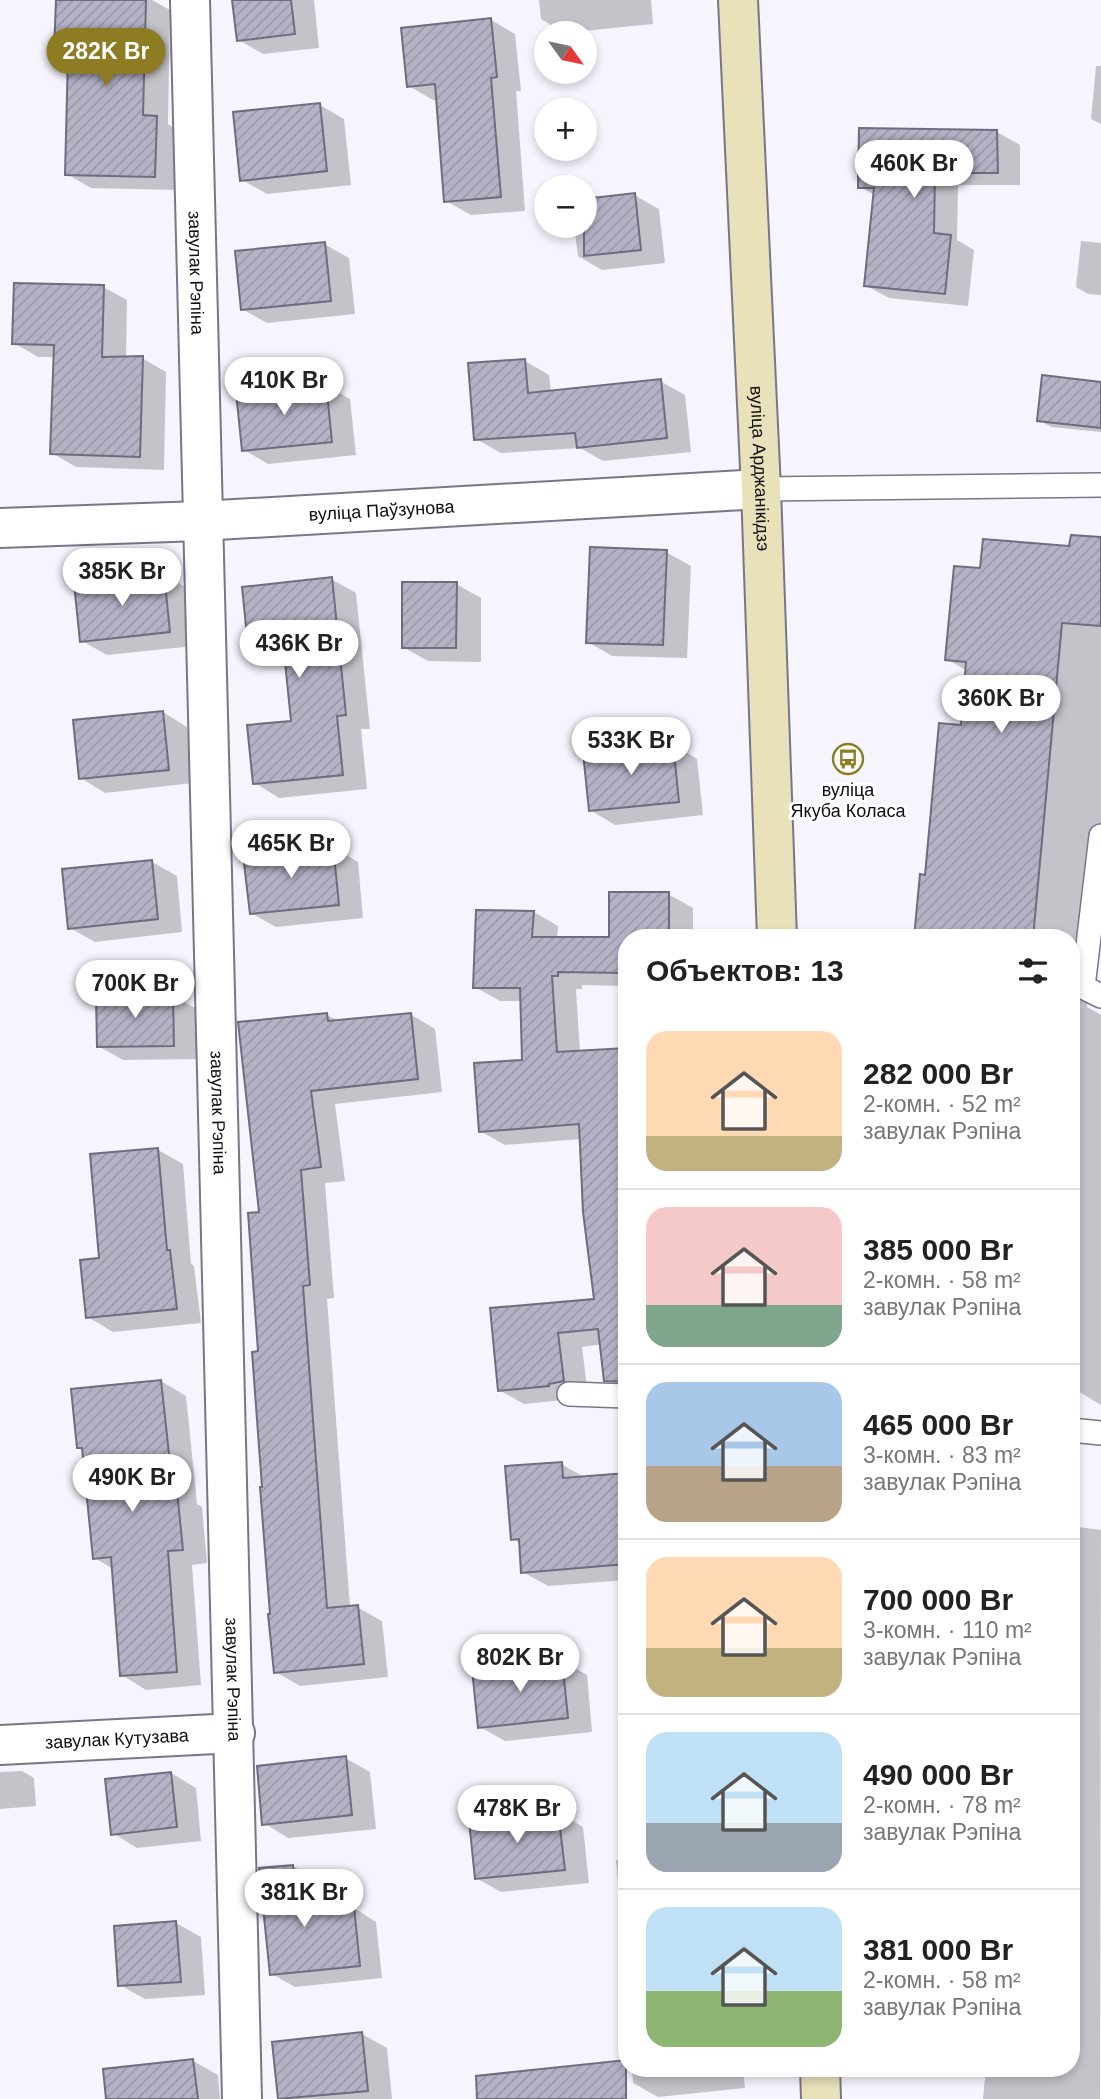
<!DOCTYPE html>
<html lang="ru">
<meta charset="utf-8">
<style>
body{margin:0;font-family:Helvetica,sans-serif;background:#f6f6f6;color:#222;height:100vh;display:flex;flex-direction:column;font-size:26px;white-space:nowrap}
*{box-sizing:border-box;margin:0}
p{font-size:23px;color:#767676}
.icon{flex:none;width:38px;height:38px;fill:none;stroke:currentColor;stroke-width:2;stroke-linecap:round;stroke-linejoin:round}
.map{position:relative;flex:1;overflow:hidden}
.sheet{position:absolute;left:618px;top:929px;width:462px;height:1148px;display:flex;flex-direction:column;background:#fff;border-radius:28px;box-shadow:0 4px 10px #0003}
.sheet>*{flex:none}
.needle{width:46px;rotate:123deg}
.controls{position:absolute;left:534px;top:21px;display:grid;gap:14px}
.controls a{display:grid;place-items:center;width:63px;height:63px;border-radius:50%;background:#fff;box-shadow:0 4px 10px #0003;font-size:35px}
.price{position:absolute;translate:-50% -60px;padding:0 16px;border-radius:24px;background:#fff;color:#222;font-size:23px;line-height:46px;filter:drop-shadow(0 2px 4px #0008)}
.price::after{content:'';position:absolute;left:50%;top:42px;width:21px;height:16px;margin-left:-10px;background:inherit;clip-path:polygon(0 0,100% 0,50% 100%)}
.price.selected{background:#8e7c22;color:#fff}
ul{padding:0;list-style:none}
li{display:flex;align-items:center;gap:21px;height:175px;padding:0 28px}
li+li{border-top:2px solid #e0e0e0}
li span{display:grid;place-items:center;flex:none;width:196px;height:140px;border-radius:21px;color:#555}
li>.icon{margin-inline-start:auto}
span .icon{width:84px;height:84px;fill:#fffc;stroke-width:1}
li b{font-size:30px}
h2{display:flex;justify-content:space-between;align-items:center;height:84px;padding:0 28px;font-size:30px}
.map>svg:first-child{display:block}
</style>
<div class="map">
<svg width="1101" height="2099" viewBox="0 0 1101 2099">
<defs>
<pattern id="building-hatch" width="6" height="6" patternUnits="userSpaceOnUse" patternTransform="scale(1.75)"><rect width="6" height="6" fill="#b5b2c6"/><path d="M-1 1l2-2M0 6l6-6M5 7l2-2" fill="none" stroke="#9a98a9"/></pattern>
</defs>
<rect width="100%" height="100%" fill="#f6f4fd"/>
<g fill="#0003">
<path d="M58,0H152L170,10L168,124L181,132L179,190L91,188L67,174L69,60L56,52Z"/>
<path d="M234,0H314L319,48L263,54L239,40Z"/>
<path d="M539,0H651L653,24L564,33L541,19Z"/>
<path d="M491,20L515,34L521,91H516L525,211L471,215L446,201L438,100H433L409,86Z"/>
<path d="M1096,66H1101V124L1091,119Z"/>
<path d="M320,105L344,119L351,185L267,194L242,180Z"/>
<path d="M997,132L1020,145V185H958L957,240L974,250L968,306L889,298L865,285L875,195L860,187Z"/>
<path d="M634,195L659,209L665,263L602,270L578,256L574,226H584Z"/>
<path d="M1081,241L1101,243V295L1088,294L1076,287Z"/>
<path d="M324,244L349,258L355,314L267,323L242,309Z"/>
<path d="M103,287L127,300L126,358H142L166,372L164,470L76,467L52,453L55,357H38L14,343Z"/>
<path d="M525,361L549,375L551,393L660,381L685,395L691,452L603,461L580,448L501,453L476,439Z"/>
<path d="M1101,384V432L1051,427L1039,420Z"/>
<path d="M325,385L350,399L356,455L268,464L244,450Z"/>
<path d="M1101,539V853L1087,1007L1101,1015V1405L1071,1387V938H916L927,877L962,726L967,671L947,659L982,570Z"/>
<path d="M666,552L691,566L687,658L612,656L588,642Z"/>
<path d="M164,575L189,589L194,646L107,655L82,641Z"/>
<path d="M331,579L356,593L370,729H361L367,789L279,798L255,783L293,722L287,658L274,659L250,645Z"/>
<path d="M456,584L481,598V662L428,661L403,647Z"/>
<path d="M163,712L187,727L193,783L105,793L81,778Z"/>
<path d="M673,744L697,759L703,815L615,825L590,810Z"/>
<path d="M333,847L358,862L363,918L276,927L251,913Z"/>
<path d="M152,862L177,876L182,932L95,942L70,928Z"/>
<path d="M668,894L693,908V938H626V986L582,985V989H576L580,1052L626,1050V1341L582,1347L588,1395L573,1399L524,1404L499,1390L492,1310L596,1300L581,1139L505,1145L480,1131L524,1061L522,1001H500L475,987L534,912L558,926L557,938L611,939Z"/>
<path d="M172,995L197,1009L198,1059L123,1060L98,1046Z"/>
<path d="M410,1014L435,1029L442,1092L335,1104L345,1181L325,1183L334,1298L327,1299L350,1607H357L382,1621L388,1677L300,1686L276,1672L260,1353L261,1213L327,1015L340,1022Z"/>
<path d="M158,1150L183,1164L191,1264L194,1266L201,1323L113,1332L88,1317L101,1259Z"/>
<path d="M161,1381L186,1396L197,1504L202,1507L207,1563L192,1565L201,1685L146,1690L122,1675L113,1569L95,1558L84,1450L79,1447Z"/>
<path d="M561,1464L586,1478L626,1474V1580L548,1586L523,1572L521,1544L513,1539Z"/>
<path d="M1071,1526L1101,1530L1100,2099H983L986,2068H1071Z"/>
<path d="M562,1661L587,1675L592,1732L505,1741L480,1727Z"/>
<path d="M345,1758L370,1772L376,1829L288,1838L264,1823Z"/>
<path d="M22,1771L34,1778L36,1806L0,1809V1772Z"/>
<path d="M171,1773L196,1788L201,1841L137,1848L113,1833Z"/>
<path d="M558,1812L583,1827L589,1883L501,1892L476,1878Z"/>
<path d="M626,1859V1920L621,1917L616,1860Z"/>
<path d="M293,1866L316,1880L318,1912L354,1908L376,1922L382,1978L295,1987L272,1974Z"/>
<path d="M176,1923L201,1937L205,1995L145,1999L120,1985Z"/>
<path d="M362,2034L387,2048L392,2099H280L274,2043Z"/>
<path d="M193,2061L218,2075L220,2099H108Z"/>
<path d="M632,2068H743L745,2088L658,2097L633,2083Z"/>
</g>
<g fill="url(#building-hatch)" stroke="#6f6c7f" stroke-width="2">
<path d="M56,0H146L143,115L157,116L155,177L65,175L68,54L54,53Z"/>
<path d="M232,0H291L295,34L237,41Z"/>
<path d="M491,18L497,77L491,78L501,197L444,202L435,84L407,87L401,28Z"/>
<path d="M320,103L327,171L240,181L233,112Z"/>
<path d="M859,128L997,130L998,173H935L934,233L951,235L945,294L864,286L874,188H858Z"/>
<path d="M635,193L641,250L584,256V199Z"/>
<path d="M325,242L331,301L241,310L235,251Z"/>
<path d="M14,283L104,285L102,357L143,356L140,457L50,454L54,345L12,344Z"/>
<path d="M525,359L528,393L661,379L667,438L577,448L575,433L474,440L468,363Z"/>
<path d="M1042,375L1101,382V428L1037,421Z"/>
<path d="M326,383L332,442L242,451L236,392Z"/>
<path d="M1071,535L1101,537V626L1062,623L1033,938H914L920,874L925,875L939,723L961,725L966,662L945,660L954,566L980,568L983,539L1069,546Z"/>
<path d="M590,547L667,550L663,645L586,643Z"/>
<path d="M164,573L170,632L80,642L74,583Z"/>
<path d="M332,577L346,715L337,716L343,775L253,784L247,725L291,721L283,642L248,646L242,587Z"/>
<path d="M402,582H457L456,648H402Z"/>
<path d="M163,711L169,770L79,779L73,720Z"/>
<path d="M673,743L679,802L589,811L583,752Z"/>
<path d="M333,845L339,905L250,914L243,855Z"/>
<path d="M152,860L158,919L68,929L62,869Z"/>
<path d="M609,892H669V938H626V973L558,972V976H552L557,1052L626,1048V1382L604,1381L598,1329L558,1333L564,1381L549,1384V1386L498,1391L490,1308L594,1299L583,1212L579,1124L479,1132L474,1063L522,1060L520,988H473L476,910L534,911L532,937H609Z"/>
<path d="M173,993L174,1046L97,1047L96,994Z"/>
<path d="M327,1013L328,1021L411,1013L418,1079L311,1091L321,1167L301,1170L310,1285L303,1286L327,1608L358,1605L364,1664L274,1673L268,1614H270L260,1487H262L252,1352L258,1351L248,1213L259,1212L238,1022Z"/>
<path d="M158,1148L167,1250H170L177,1309L86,1318L80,1260L99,1258L90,1154Z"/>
<path d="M161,1380L173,1491H177L183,1550L168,1551L177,1672L120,1676L111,1557L93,1559L82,1448H77L71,1389Z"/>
<path d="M562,1462L563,1478L626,1473V1564L521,1573L519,1539L511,1540L505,1466Z"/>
<path d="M562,1659L568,1718L478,1728L472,1669Z"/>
<path d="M346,1756L352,1815L262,1825L257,1766Z"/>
<path d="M171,1772L177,1827L111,1835L105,1779Z"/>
<path d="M558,1811L565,1870L475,1879L469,1820Z"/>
<path d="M293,1865L297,1913L354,1907L360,1966L270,1975L259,1868Z"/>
<path d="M176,1921L181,1982L118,1986L114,1926Z"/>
<path d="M362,2032L368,2091L278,2099L272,2042Z"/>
<path d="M193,2059L198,2099H106L103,2069Z"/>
<path d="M626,2060V2099H477L476,2076Z"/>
</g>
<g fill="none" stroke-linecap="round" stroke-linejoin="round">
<g stroke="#797689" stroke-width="26">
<g id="lane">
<path d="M761,489L1101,485"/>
<path d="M1101,836L1083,987L1101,996"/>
<path d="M569,1394L626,1396"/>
<path d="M1071,1430L1101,1433"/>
</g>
</g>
<g stroke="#797689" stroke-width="42">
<g id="street">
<path id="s1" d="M190,0C204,700 229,1399 242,2099"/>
<path id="s2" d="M0,528L200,521L761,489"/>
<path id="s3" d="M0,1745L235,1733"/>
</g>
</g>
<g stroke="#797689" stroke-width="42">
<g id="secondary">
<path id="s4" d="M738,0L761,489L777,938"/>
<path d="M820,2068L821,2099"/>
</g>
</g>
<use href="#lane" stroke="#fff" stroke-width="23"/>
<use href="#street" stroke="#fff" stroke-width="38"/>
<use href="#secondary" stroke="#e8e1ba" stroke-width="38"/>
</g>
<defs>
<g id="bus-ring" transform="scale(1.575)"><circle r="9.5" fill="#fff" stroke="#8e7c22" stroke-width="1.5"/><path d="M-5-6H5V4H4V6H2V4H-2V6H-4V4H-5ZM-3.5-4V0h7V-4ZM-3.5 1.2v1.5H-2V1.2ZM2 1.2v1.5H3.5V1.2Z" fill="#8e7c22"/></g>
</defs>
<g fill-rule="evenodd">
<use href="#bus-ring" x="848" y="759"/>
</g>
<g text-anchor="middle" stroke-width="6" stroke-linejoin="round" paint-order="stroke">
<g font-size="18" fill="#0f0e14" stroke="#fff">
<text dy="6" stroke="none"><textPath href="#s1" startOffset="273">завулак Рэпіна</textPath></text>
<text dy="6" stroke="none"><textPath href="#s4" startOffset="469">вуліца Арджанікідзэ</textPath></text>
<text dy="6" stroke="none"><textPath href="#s2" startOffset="382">вуліца Паўзунова</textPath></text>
<text dy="6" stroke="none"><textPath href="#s1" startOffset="1113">завулак Рэпіна</textPath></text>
<text dy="6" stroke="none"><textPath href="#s1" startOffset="1680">завулак Рэпіна</textPath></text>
<text dy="6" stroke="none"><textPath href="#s3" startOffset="117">завулак Кутузава</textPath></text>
</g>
<g font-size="18" fill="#0f0e14" stroke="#fff">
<text x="848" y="796">вуліца<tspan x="848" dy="21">Якуба Коласа</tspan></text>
</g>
</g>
</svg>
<div class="controls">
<a><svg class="needle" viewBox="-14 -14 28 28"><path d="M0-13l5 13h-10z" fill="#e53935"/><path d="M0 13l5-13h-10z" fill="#767676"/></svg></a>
<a>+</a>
<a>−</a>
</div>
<b class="price selected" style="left:106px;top:88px">282K Br</b>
<b class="price" style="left:914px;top:200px">460K Br</b>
<b class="price" style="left:284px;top:417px">410K Br</b>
<b class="price" style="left:122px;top:608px">385K Br</b>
<b class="price" style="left:299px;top:680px">436K Br</b>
<b class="price" style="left:1001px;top:735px">360K Br</b>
<b class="price" style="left:631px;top:777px">533K Br</b>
<b class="price" style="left:291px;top:880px">465K Br</b>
<b class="price" style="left:135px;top:1020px">700K Br</b>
<b class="price" style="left:132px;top:1514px">490K Br</b>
<b class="price" style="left:520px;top:1694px">802K Br</b>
<b class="price" style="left:517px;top:1845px">478K Br</b>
<b class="price" style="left:304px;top:1929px">381K Br</b>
<section class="sheet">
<h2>Объектов: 13<svg class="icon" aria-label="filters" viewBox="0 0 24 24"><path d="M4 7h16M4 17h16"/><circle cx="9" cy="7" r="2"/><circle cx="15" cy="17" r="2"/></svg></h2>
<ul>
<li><span style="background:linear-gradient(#ffd9b3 75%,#c2b280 0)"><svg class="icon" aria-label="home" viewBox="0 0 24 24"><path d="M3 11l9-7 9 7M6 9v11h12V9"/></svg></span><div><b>282 000 Br</b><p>2-комн. · 52 m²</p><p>завулак Рэпіна</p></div></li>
<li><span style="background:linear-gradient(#f6c9c9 70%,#7fa58c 0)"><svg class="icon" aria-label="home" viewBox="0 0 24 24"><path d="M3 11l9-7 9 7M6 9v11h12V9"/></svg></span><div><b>385 000 Br</b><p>2-комн. · 58 m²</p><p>завулак Рэпіна</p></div></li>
<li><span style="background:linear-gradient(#a9c7e8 60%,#b9a48a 0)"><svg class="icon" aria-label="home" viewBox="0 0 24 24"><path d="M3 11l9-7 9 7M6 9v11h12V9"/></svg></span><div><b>465 000 Br</b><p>3-комн. · 83 m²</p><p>завулак Рэпіна</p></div></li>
<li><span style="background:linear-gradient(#ffd9b3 65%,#c2b280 0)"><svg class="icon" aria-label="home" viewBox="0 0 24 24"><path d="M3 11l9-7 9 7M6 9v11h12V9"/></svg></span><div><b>700 000 Br</b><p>3-комн. · 110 m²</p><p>завулак Рэпіна</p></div></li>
<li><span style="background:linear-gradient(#bfe0f5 65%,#9aa5b1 0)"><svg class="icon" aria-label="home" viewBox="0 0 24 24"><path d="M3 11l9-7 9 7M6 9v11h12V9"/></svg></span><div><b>490 000 Br</b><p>2-комн. · 78 m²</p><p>завулак Рэпіна</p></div></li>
<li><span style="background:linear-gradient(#bfe0f5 60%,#8fb573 0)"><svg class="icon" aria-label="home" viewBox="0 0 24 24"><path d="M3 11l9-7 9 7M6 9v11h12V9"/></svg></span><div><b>381 000 Br</b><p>2-комн. · 58 m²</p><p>завулак Рэпіна</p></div></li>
</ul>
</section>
</div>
